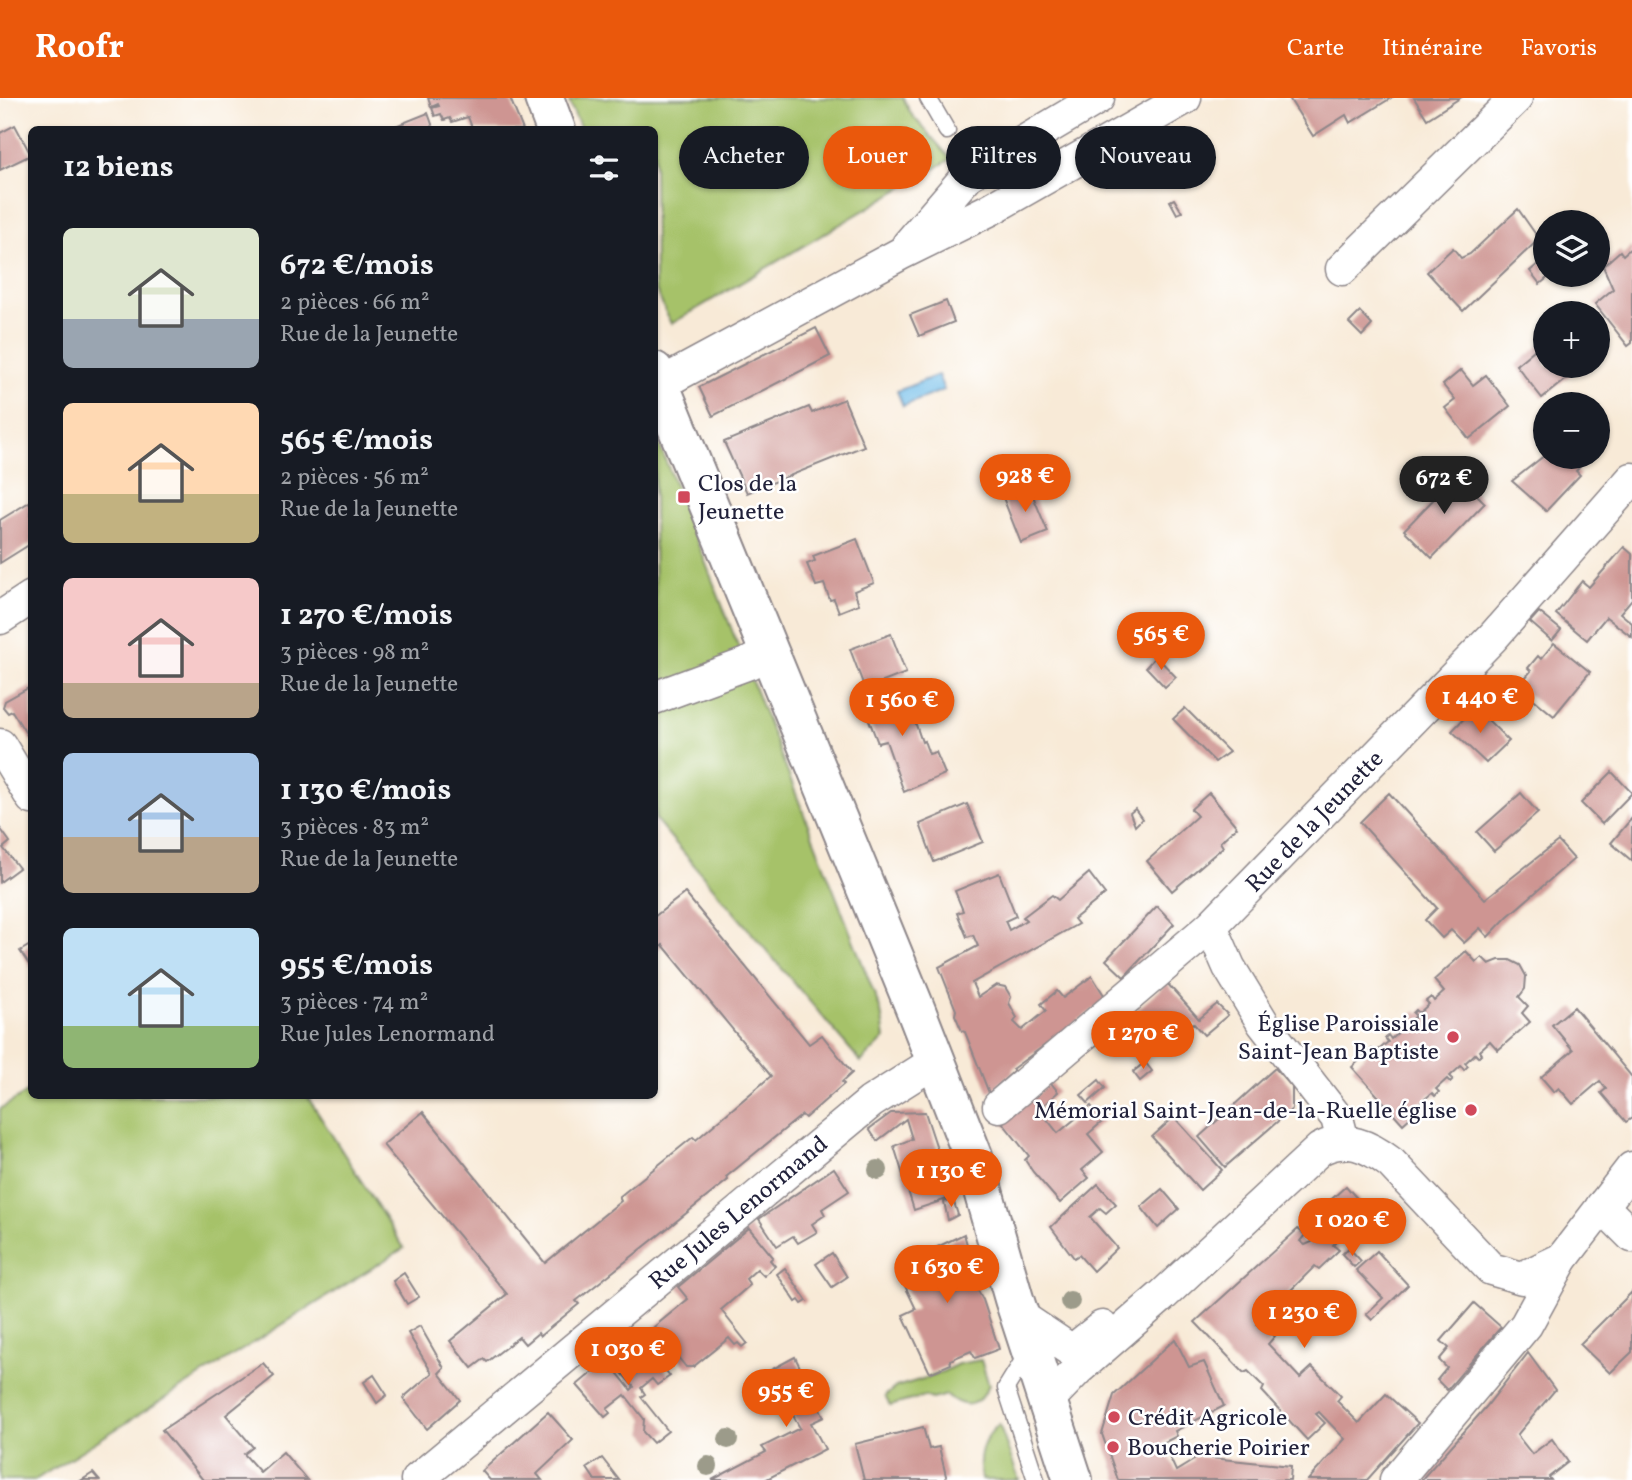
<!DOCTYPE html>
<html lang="fr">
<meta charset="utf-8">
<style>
body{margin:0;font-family:Vollkorn,serif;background:#242831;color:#f1f3f6;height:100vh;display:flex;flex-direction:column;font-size:26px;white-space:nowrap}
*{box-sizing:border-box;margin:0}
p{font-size:23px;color:#9ea1a6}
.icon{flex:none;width:38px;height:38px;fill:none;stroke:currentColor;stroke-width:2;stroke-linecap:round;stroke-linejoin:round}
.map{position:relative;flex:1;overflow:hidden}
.side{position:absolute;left:28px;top:28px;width:630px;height:973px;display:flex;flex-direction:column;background:#171b24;border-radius:10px;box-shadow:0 2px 5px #0004}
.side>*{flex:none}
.top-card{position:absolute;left:679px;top:28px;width:665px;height:63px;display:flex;gap:14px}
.buttons{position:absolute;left:1533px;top:112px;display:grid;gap:14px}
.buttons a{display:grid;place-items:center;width:77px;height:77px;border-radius:50%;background:#171b24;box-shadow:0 2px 5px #0004;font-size:35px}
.price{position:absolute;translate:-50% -60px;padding:0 16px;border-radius:24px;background:#ea580c;color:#fff;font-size:23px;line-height:46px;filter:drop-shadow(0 2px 4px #0008)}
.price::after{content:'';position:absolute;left:50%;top:42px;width:21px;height:16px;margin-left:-10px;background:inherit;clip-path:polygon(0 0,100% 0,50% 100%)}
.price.selected{background:#222;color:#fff}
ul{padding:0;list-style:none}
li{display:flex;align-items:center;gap:21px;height:175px;padding:0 35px}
li span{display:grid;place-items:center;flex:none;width:196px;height:140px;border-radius:10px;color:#555}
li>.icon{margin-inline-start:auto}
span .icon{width:84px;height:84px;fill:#fffc;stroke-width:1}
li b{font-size:30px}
h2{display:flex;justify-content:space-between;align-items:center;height:84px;padding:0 35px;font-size:30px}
.pill{padding:0 24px;border-radius:32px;background:#171b24;box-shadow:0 2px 5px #0004;font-size:24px;line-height:63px}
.pill.selected{background:#ea580c;color:#fff}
header{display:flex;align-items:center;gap:42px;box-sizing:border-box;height:98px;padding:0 35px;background:#ea580c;color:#fff}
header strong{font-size:33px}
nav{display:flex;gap:38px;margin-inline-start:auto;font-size:24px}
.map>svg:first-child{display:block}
</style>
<header>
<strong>Roofr</strong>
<nav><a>Carte</a><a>Itinéraire</a><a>Favoris</a></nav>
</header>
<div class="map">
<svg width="1632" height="1382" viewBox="0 0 1632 1382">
<rect width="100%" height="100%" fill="#fff"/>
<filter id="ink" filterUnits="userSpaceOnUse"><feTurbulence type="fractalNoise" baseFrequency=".0143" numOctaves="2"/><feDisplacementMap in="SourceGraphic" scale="14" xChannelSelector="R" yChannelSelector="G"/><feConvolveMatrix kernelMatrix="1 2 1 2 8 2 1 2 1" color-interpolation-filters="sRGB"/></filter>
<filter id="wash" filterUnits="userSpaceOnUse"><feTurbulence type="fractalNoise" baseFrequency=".00686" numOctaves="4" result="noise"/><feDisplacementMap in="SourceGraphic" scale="28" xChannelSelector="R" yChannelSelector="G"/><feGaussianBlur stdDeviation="1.57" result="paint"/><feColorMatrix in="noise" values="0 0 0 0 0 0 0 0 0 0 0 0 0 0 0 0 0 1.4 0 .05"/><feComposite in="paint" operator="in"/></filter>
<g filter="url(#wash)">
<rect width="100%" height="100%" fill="#f8ead7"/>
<g fill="#a6c269" stroke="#647252" stroke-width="2">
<path d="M579,0H903L911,16L951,61L671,226L655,190L654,32L581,31L569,4Z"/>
<path d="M654,333L881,913L885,940L861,964L655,721Z"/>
<path d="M31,992L32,998H307L404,1150L35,1382H0V1011Z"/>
<path d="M981,1262L989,1287C979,1308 965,1313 947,1297L932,1301L925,1298L890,1308L885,1298L896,1289L936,1277L958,1266Z"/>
<path d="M999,1326L1019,1382H982C976,1359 982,1341 999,1326Z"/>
</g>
<path fill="#6ebce8" stroke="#486f92" stroke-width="2" d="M938,277L944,292L903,308L897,293Z"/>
<g id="blocks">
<g fill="#ce9592">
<path d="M428,0H510L523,32H473L468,19L452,24L450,20L444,22L441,16L435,18L432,10L439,8L438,6L431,9Z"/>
<path d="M1289,0H1391L1350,25L1346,17L1313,38Z"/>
<path d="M1414,0H1460L1427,21Z"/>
<path d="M428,15L434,32H388V31Z"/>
<path d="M15,27L31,57L0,72V35Z"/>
<path d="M1174,101L1182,114L1177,116L1170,103Z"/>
<path d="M1518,111L1539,141L1463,213L1427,174L1453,150L1461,160L1470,156Z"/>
<path d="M1632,149V245L1628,248L1595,206L1613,191L1603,168L1620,153L1623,157Z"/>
<path d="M1545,160V177H1551L1540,186L1530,173Z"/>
<path d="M946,203L954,224L919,238L910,217Z"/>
<path d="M1360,214L1372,227L1362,238L1349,225Z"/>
<path d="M816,230L830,258L713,318L699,289Z"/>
<path d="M1545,243V268H1582L1542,300L1516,267Z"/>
<path d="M1461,272L1473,287L1486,277L1510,308L1469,341L1445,310L1455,302L1443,287Z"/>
<path d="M844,301L864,348L747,395L724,344L809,309L812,315Z"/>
<path d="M1545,357L1589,359L1576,373L1580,377L1546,413L1512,383Z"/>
<path d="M1457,377L1485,405L1432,460L1404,432Z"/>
<path d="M1028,386L1048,434L1021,445L1002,397Z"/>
<path d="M31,403L32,445L0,465V422Z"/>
<path d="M857,441L874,485L854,493L859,506L839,514L834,501L830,502L824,486L816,488L807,466L815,463L813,458Z"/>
<path d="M1624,449L1632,456V501L1620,515L1632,525V539L1606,519L1587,542L1556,516L1582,483L1589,489Z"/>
<path d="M1539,514L1561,532L1552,543L1530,524Z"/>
<path d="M891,536L906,575L865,591L850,551Z"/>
<path d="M1554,545L1590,574L1554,618L1518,588L1531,573L1528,570L1538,558L1541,561Z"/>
<path d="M1156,558L1176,579L1165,589L1146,569Z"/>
<path d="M907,586L910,596L906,598L922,644L924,643L929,656L936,654L945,676L904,694L886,643L878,645L862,604Z"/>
<path d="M32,588V645L12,613L8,615L3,609L5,603Z"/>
<path d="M1475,609L1509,643L1486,665L1452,633Z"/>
<path d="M1185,610L1229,654L1215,664L1173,621Z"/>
<path d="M1612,674L1632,695L1602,726L1581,705Z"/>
<path d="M1209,695L1237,729L1220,744L1223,749L1172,793L1147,763L1197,718L1191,711Z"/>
<path d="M1389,695L1485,801L1558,743L1574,761L1507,819L1488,839L1480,830L1464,845L1451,832L1442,840L1425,822L1437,810L1360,724Z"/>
<path d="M1521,695L1538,715L1494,753L1477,734Z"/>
<path d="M967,706L983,744L934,764L920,726Z"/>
<path d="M1135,711L1142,721L1135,728L1130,715Z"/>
<path d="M1632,720V763L1611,745Z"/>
<path d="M0,730L10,744L3,750L19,770L0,784Z"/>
<path d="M999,775L1016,818L1005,823L1009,832L1026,822L1023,819L1052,797L1058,802L1089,775L1105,796L1074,821L1078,826L972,885L978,899L996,887L1005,889L1011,899L1009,905L1017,920L1014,924L1022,932L1046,913L1041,906L1057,893L1063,900L1092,878L1107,902L1012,971L1014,973L989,995L965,934L962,933L955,917L956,912L939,869L978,848L973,837L967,839L957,815L963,813L955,793Z"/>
<path d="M685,795L809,946L822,937L852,975L842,984L844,986L805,1020L802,1017L726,1079L728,1082L576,1203L579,1206L540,1238L538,1235L525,1246L519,1239L487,1264L484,1261L472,1270L450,1243L507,1196L383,1047L423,1014L545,1165L621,1103L619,1099L693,1039L696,1042L771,978L663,847L654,855V819Z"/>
<path d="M1157,808L1174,826L1124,879L1106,862Z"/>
<path d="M32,846V871L20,853Z"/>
<path d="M1466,853L1476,864L1482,859L1489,866L1499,862H1510L1520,867L1526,878L1525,891L1519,899L1528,908L1522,915L1530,924L1498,952L1490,943L1479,953L1481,956L1478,959L1475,956L1465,965L1468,968L1464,972L1461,968L1450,978L1453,981L1450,984L1447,981L1436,991L1439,994L1435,998L1432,995L1420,1005L1423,1008L1403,1026L1352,969L1372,951L1375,955L1388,944L1385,940L1388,937L1391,941L1402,931L1399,927L1402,925L1405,928L1416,918L1413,915L1416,912L1419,915L1429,906L1426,903L1431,899L1434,903L1444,894L1434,882Z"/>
<path d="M1167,885L1199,921L1217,906L1228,917L1204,937L1193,925L1168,946L1153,931L1145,938L1129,919Z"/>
<path d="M1574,909L1632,979V1020L1626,1024L1601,995L1606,991L1600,983L1573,1006L1559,990L1554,994L1541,979L1573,952L1552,927Z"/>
<path d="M1145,964L1152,973L1140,983L1133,974Z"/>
<path d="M1275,970L1292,989V1011L1225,1069L1199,1039Z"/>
<path d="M1099,982L1105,990L1088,1005L1081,997Z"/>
<path d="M1051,985L1058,994L1039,1011L1058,1035L1091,1008L1103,1023L1088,1036L1103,1054L1082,1072L1089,1080L1060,1105L1033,1074L1025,1062L1029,1058L1002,1024Z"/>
<path d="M925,1014L953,1099L914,1112L894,1048L912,1041L906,1021L877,1043L869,1031L891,1015Z"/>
<path d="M1174,1019L1222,1072L1200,1092L1152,1039Z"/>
<path d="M834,1070L849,1093L822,1111L825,1117L812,1126L817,1134L798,1145L793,1138L777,1148L759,1121Z"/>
<path d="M1098,1086L1116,1106L1106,1115L1100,1110L1090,1119L1117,1150L1093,1173L1079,1157L1074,1160L1051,1129Z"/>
<path d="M1346,1088L1368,1113L1333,1147L1339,1152L1319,1171L1315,1168L1257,1226L1261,1231L1265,1228L1275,1238L1268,1246L1300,1280L1312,1269L1341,1298L1337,1303L1359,1325L1386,1296L1418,1325L1367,1382H1308L1345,1341L1319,1314L1316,1316L1325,1325L1307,1342L1262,1293L1264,1289L1248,1273L1244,1275L1195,1224L1298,1131L1305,1137L1300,1143L1305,1147L1312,1144L1321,1133L1310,1121Z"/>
<path d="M1162,1091L1179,1111L1158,1130L1141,1109Z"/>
<path d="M953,1101L958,1117L948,1122L944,1104Z"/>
<path d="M749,1130L773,1159L770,1162L775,1168L764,1178L757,1171L746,1181L750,1187L721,1212L747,1245L742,1249L738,1245L735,1247L729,1240L693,1269H686L654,1229L688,1201L678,1189Z"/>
<path d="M964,1136L977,1181L973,1183L983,1202L999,1251L975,1260L971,1253L950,1262L951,1266L930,1275L903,1217L916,1211L896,1169Z"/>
<path d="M1349,1150L1361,1163L1354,1169L1342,1156Z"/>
<path d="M1377,1153L1408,1187L1372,1222L1366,1216L1383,1200L1356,1172Z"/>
<path d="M832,1155L847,1179L832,1189L816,1166Z"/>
<path d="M785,1170L807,1203L802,1206L799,1202L796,1204L777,1176Z"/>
<path d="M404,1175L419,1199L407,1206L393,1183Z"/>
<path d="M1632,1194V1254L1610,1275L1580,1246Z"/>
<path d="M1474,1205L1501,1229L1447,1292L1437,1282L1447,1270L1439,1262L1449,1250L1441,1243Z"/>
<path d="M420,1228L444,1270L439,1275L460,1302L427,1331L403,1300L432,1275L408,1235Z"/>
<path d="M1175,1241L1189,1269L1204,1264L1224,1308L1175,1333L1177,1338L1163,1345L1176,1373L1194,1362L1192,1358L1291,1368L1290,1382H1118L1102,1336L1114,1297Z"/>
<path d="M644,1245L670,1278L657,1287L652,1281L641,1290L645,1296L641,1299L668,1333L653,1345L643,1334L644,1321L625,1297L607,1311L610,1315L605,1319L577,1287L607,1262L631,1292L634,1289L616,1268Z"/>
<path d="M1528,1255L1555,1292L1517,1337L1532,1356L1552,1341L1568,1364L1549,1379L1551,1382H1421L1486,1309Z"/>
<path d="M795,1259L824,1319L811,1325L825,1351L765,1382H712L766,1354L762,1349L800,1330L769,1273Z"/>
<path d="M263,1265L274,1278L226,1317L253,1349L244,1356L260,1374L283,1354L307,1382H203L162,1332Z"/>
<path d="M374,1277L387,1297L377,1305L364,1284Z"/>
<path d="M548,1314L573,1342L537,1376L542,1382H490L482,1373Z"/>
<path d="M923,1329L929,1351L939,1349L947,1382H864L855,1346Z"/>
<path d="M602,1360L619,1382H595L587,1370Z"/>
<path d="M93,1375L99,1382H82Z"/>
</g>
</g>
</g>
<g filter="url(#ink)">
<use href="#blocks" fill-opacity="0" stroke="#8d8689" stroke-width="2"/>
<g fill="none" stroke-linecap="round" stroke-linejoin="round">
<g stroke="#8d8689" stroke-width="19">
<g id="service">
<path d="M928,0L947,33"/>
<path d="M1027,1256L1006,1290L1036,1382"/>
</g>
</g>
<g stroke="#8d8689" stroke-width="35">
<g id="minor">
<path d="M908,147L968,77L1098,0"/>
<path d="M1342,171L1516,0"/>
<path d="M660,286L900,156L989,112L1185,0"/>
<path d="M0,520L32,499"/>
<path d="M654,600L749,565L770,554"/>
<path d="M0,647L32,700"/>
<path d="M1211,828L1229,869L1263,925L1337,1020L1343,1043"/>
<path d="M999,1008L1211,828L1493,539L1632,381"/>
<path d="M1602,1108L1632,1138"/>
<path d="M1020,1218L1072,1253L1102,1229"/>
<path d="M1047,1303L1077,1272L1162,1198L1320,1051C1346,1037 1369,1048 1391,1065L1491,1171L1522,1180L1562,1161"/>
<path d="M417,1382L871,1004L936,963"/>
<path d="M1396,1382L1526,1227L1562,1161L1632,1070"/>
</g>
</g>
<g stroke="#8d8689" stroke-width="42">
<g id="primary">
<path d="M544,0L556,32"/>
<path d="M654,273L915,910L973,1058L1014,1201L1073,1382"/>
</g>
</g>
<use href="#service" stroke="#fff" stroke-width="16"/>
<use href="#minor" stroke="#fff" stroke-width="32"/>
<use href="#primary" stroke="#fff" stroke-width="38"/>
</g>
<g fill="#9c9b8a">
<circle cx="878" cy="1072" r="10"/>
<circle cx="1070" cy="1203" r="10"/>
<circle cx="728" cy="1341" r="10"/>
<circle cx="708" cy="1368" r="10"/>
</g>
</g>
<g fill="#d1495b" stroke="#fff" stroke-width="2.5">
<rect x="677" y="392" width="14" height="14" rx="3.5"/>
<circle cx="1453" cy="939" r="7"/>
<circle cx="1471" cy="1012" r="7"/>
<circle cx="1114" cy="1319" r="7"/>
<circle cx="1113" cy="1349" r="7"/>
</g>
<g text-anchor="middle" stroke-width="5" stroke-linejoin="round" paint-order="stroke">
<g font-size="24" fill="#22223b" stroke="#fff" text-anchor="start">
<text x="698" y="393">Clos de la<tspan x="698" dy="28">Jeunette</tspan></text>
<text x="1439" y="933" text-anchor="end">Église Paroissiale<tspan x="1439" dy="28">Saint-Jean Baptiste</tspan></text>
<text x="1457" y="1020" text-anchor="end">Mémorial Saint-Jean-de-la-Ruelle église</text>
<text x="1128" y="1327">Crédit Agricole</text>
<text x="1127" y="1357">Boucherie Poirier</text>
</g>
<g font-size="24" fill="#22223b" stroke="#fff">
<text transform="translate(1314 723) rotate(-46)" y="8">Rue de la Jeunette</text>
<text transform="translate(738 1114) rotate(-40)" y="8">Rue Jules Lenormand</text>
</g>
</g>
</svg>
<div class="buttons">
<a><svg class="icon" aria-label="layers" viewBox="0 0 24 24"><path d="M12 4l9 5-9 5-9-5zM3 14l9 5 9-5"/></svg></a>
<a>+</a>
<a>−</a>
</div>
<b class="price" style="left:1025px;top:416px">928 €</b>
<b class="price selected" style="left:1444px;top:418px">672 €</b>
<b class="price" style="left:1161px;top:574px">565 €</b>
<b class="price" style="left:1480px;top:637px">1 440 €</b>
<b class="price" style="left:902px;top:640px">1 560 €</b>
<b class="price" style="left:1143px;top:973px">1 270 €</b>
<b class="price" style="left:951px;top:1111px">1 130 €</b>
<b class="price" style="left:1352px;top:1160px">1 020 €</b>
<b class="price" style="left:947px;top:1207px">1 630 €</b>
<b class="price" style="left:1304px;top:1252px">1 230 €</b>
<b class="price" style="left:628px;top:1289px">1 030 €</b>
<b class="price" style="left:786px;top:1331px">955 €</b>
<div class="top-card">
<a class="pill">Acheter</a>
<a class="pill selected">Louer</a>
<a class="pill">Filtres</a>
<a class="pill">Nouveau</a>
</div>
<section class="side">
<h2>12 biens<svg class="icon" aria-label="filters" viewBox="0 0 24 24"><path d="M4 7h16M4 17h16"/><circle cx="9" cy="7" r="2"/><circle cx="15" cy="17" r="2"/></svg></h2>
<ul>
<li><span style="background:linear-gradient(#dfe7d0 65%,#9aa5b1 0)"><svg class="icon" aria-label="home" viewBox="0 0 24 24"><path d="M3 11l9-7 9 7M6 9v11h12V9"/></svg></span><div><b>672 €/mois</b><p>2 pièces · 66 m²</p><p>Rue de la Jeunette</p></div></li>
<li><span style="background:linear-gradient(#ffd9b3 65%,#c2b280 0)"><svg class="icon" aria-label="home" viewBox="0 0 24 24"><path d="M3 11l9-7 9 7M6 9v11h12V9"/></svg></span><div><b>565 €/mois</b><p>2 pièces · 56 m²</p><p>Rue de la Jeunette</p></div></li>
<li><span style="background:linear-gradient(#f6c9c9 75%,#b9a48a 0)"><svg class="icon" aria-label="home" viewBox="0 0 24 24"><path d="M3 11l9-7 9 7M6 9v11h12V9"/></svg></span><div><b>1 270 €/mois</b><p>3 pièces · 98 m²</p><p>Rue de la Jeunette</p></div></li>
<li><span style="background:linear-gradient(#a9c7e8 60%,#b9a48a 0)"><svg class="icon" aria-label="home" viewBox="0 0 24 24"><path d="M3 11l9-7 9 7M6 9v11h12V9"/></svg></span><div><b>1 130 €/mois</b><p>3 pièces · 83 m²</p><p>Rue de la Jeunette</p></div></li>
<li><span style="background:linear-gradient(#bfe0f5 70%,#8fb573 0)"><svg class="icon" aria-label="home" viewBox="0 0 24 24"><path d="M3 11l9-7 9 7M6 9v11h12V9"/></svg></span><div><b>955 €/mois</b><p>3 pièces · 74 m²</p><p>Rue Jules Lenormand</p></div></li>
</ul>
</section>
</div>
